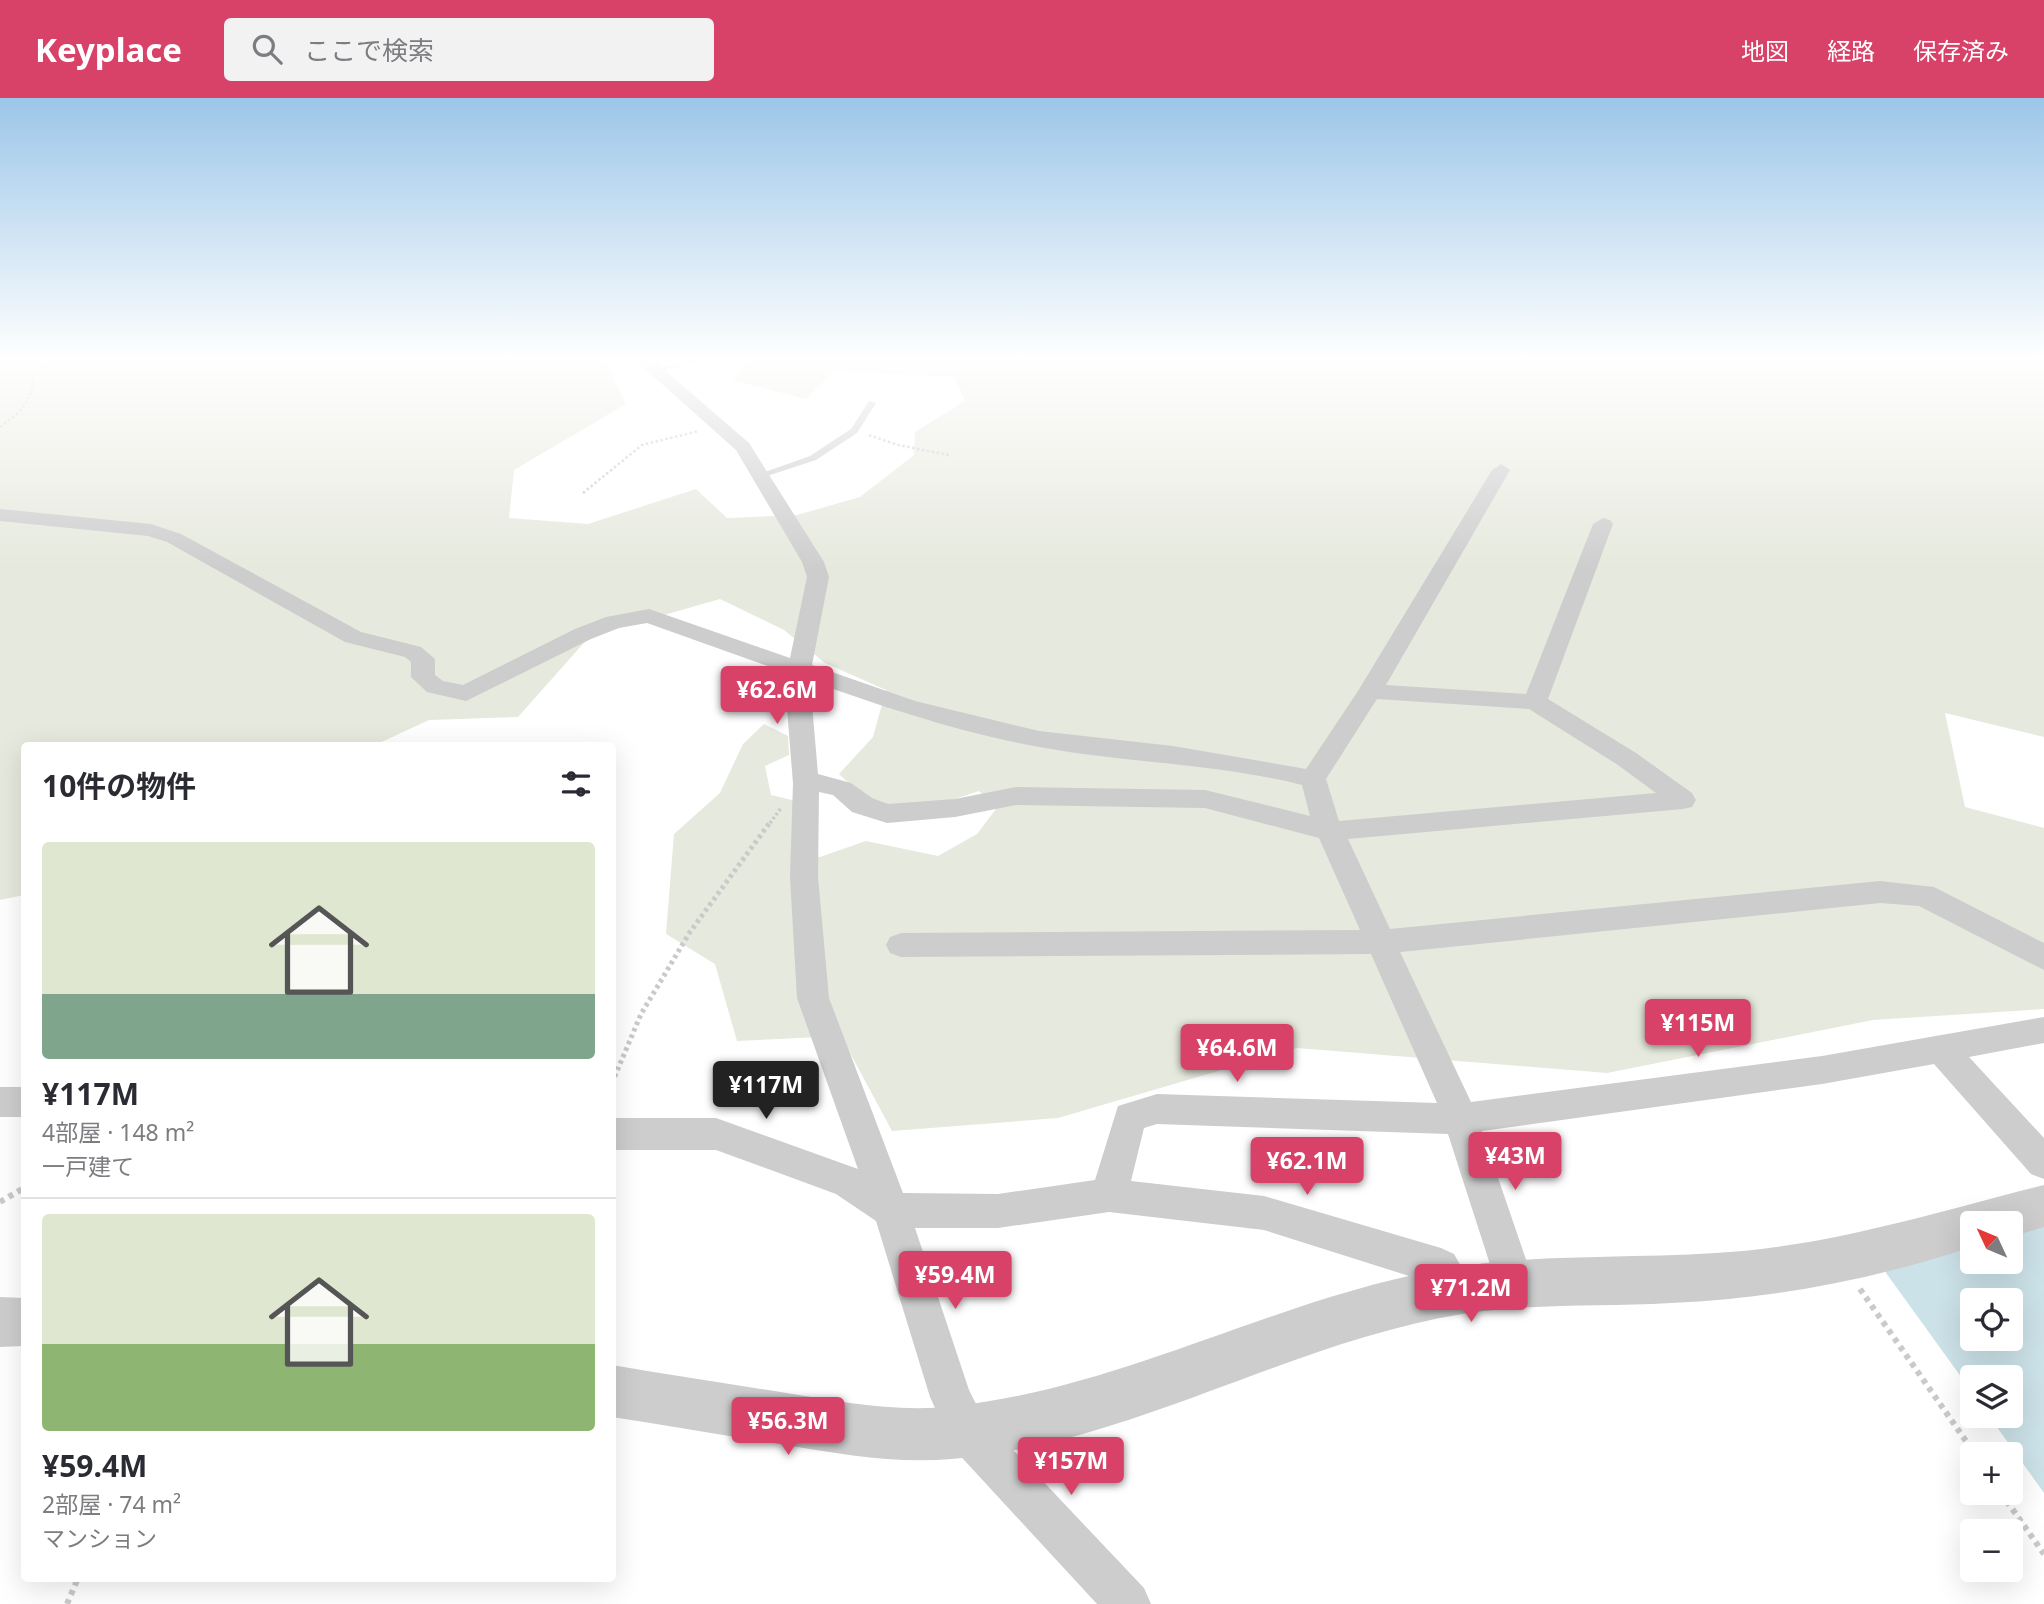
<!DOCTYPE html>
<html lang="ja">
<meta charset="utf-8">
<style>
body{margin:0;font-family:"Noto Sans","Noto Sans JP",sans-serif;background:#f2f2f3;color:#2b2b33;height:100vh;display:flex;flex-direction:column;font-size:26px;white-space:nowrap}
*{box-sizing:border-box;margin:0}
p{font-size:23px;color:#7c7c81}
.icon{flex:none;width:38px;height:38px;fill:none;stroke:currentColor;stroke-width:2;stroke-linecap:round;stroke-linejoin:round}
.map{position:relative;flex:1;overflow:hidden}
.sheet{position:absolute;left:21px;top:644px;width:595px;height:840px;display:flex;flex-direction:column;background:#fff;border-radius:7px;box-shadow:0 7px 28px #0002}
.sheet>*{flex:none}
.needle{width:46px;rotate:314deg}
.buttons{position:absolute;left:1960px;top:1113px;display:grid;gap:14px}
.buttons a{display:grid;place-items:center;width:63px;height:63px;border-radius:7px;background:#fff;box-shadow:0 7px 28px #0002;font-size:35px}
.price{position:absolute;translate:-50% -60px;padding:0 16px;border-radius:7px;background:#d84269;color:#fff;font-size:23px;line-height:46px;filter:drop-shadow(0 2px 4px #0008)}
.price::after{content:'';position:absolute;left:50%;top:42px;width:21px;height:16px;margin-left:-10px;background:inherit;clip-path:polygon(0 0,100% 0,50% 100%)}
.price.on{background:#222;color:#fff}
ul{padding:0;list-style:none}
li{display:grid;align-content:center;gap:14px;height:371px;padding:0 21px}
li+li{border-top:2px solid #e1e1e2}
li span{display:grid;place-items:center;height:217px;border-radius:7px;color:#555}
li>.icon{margin-inline-start:auto}
span .icon{width:126px;height:126px;fill:#fffc;stroke-width:1}
li b{font-size:30px}
h2{display:flex;justify-content:space-between;align-items:center;height:84px;padding:0 21px;font-size:30px}
header{display:flex;align-items:center;gap:42px;box-sizing:border-box;height:98px;padding:0 35px;background:#d84269;color:#fff}
header strong{font-size:33px}
nav{display:flex;gap:38px;margin-inline-start:auto;font-size:24px}
.search{width:490px;height:63px;background:#f2f2f3;display:flex;align-items:center;gap:18px;box-sizing:border-box;padding:0 24px;border-radius:7px;color:#7c7c81;font-size:26px}
.map>svg:first-child{display:block}
</style>
<header>
<strong>Keyplace</strong>
<div class="search"><svg class="icon" aria-label="search" viewBox="0 0 24 24"><circle cx="10" cy="10" r="6"/><path d="M15 15l6 6"/></svg>ここで検索</div>
<nav><a>地図</a><a>経路</a><a>保存済み</a></nav>
</header>
<div class="map">
<svg width="2044" height="1506" viewBox="0 0 2044 1506">
<rect width="100%" height="100%" fill="#fff"/>
<path fill="#e6e9dd" d="M0,262H605L626,306L514,372L509,420L588,426L696,391L727,420L797,417L860,399L914,357L915,334L965,303L954,279L834,273L806,301L732,282L748,262H2044V639L1945,615L1965,709L2044,730V911L1873,922L1607,975L1297,950L1058,1020L892,1033L841,938L737,943L715,866L666,836L674,736L720,695L743,646L764,626L788,638L789,657L765,668L771,697L800,704L799,757L820,759L866,743L938,758L977,736L996,711L979,693C946,704 902,720 868,701C858,695 848,684 839,676L873,639L886,592L825,565L784,532L720,501L590,538L518,619L429,622L375,647L24,648V797L0,802Z"/>
<path fill="#cbe2e8" fill-rule="evenodd" d="M2044,1124V1395L1989,1318H2011V1279H1972V1294L1881,1168L1972,1143V1164H2011V1132ZM1972,1202H2011V1241H1972Z"/>
<g fill="none" stroke-linecap="round" stroke-linejoin="round">
<g stroke="#cacaca" stroke-width="2.5" stroke-dasharray="2.5 2.5" stroke-linecap="butt">
<path d="M0,329C21,315 34,301 33,275L50,262"/>
<path d="M869,337L898,347L949,357"/>
<path d="M583,395L642,347L699,333"/>
</g>
<path stroke="#cacaca" stroke-width="3.5" stroke-dasharray="2.5 2.5" stroke-linecap="butt" d="M770,725L781,710"/>
<path stroke="#cacaca" stroke-width="5" stroke-dasharray="3.5 3.5" stroke-linecap="butt" d="M612,985L641,916L690,834L771,723"/>
<g stroke="#cacaca" stroke-width="6" stroke-dasharray="5 5" stroke-linecap="butt">
<path d="M0,1104L24,1090"/>
<path d="M1860,1191L1975,1356"/>
<path d="M2001,1395L2044,1456"/>
<path d="M67,1506L78,1480"/>
</g>
<g fill="#cdcdcd" fill-rule="evenodd">
<path d="M687,262H701L655,275L651,273Z"/>
<path d="M869,303L876,305L857,335L816,362L764,379L756,377L810,358L851,331Z"/>
</g>
<g fill="#cdcdcd" fill-rule="evenodd">
<path d="M635,262H653L749,345L824,464L829,479L812,567L915,603L1039,633L1173,648L1306,671L1358,593L1492,372L1501,366L1510,372L1386,587L1526,596L1593,426L1603,420L1610,422L1613,426L1548,601L1636,655L1692,695L1696,702L1692,709L1683,711L1348,741L1390,831L1880,783L1934,789L2044,845V872L1919,808L1880,805L1400,854L1471,1004L1822,958L2044,919V945L1969,959L2044,1040V1081L2031,1076L1934,966L1822,986L1482,1033L1534,1185L1529,1198L1515,1204L1501,1198L1496,1185L1448,1036L1157,1026L1144,1030L1131,1083L1264,1098L1441,1150L1454,1156L1475,1193L1470,1207L1456,1212L1442,1207L1428,1184L1264,1132L1109,1114L998,1130H915L969,1292L983,1320L1144,1490L1151,1506H1097L953,1350L930,1299L876,1123L836,1096L716,1052H612V1020H716L858,1071L797,900L790,779L793,685L785,586L787,575L647,525L619,530L591,541L466,603L427,594L411,579V564L405,559L345,544L167,444L148,438L0,423V411L151,426L181,436L361,534L421,549L435,561V577L443,583L463,587L575,531L606,519L649,511L790,560L807,479L802,464L736,352ZM810,583C884,609 961,635 1039,649C1126,665 1215,665 1302,687L1310,718L1205,692L1016,689L955,701L888,706L872,700L851,685L818,676ZM1377,601L1529,611L1618,667L1656,695L1339,723L1326,681ZM819,694L833,697L852,714L887,725L955,719L1016,707L1205,710L1319,740L1360,832L901,835L890,839L886,847L890,855L901,859L1371,856L1437,1005L1157,996L1118,1008L1095,1082L998,1096L903,1095L829,900L818,779Z"/>
<rect x="0" y="989" width="24" height="30"/>
</g>
<g fill="#cdcdcd" fill-rule="evenodd">
<path d="M2044,1087V1129L2011,1139V1125H1972V1149C1871,1182 1777,1200 1671,1205C1601,1209 1531,1205 1462,1216C1287,1245 1130,1346 952,1361C895,1366 841,1356 785,1347C728,1338 670,1328 612,1319V1267C671,1277 729,1286 787,1295C843,1304 898,1315 955,1308C1125,1289 1275,1201 1443,1171C1542,1154 1643,1162 1743,1153C1847,1143 1944,1112 2044,1087Z"/>
<path d="M0,1199L24,1200V1248L0,1249Z"/>
</g>
</g>
<linearGradient id="sky" x2="0" y2="1"><stop stop-color="#9cc6e8"/><stop offset="0.55" stop-color="#fff"/><stop offset="1" stop-color="#fff" stop-opacity="0"/></linearGradient>
<rect width="2044" height="473" fill="url(#sky)"/>
</svg>
<div class="buttons">
<a><svg class="needle" viewBox="-14 -14 28 28"><path d="M0-13l5 13h-10z" fill="#e53935"/><path d="M0 13l5-13h-10z" fill="#7c7c81"/></svg></a>
<a><svg class="icon" aria-label="locate" viewBox="0 0 24 24"><circle cx="12" cy="12" r="6"/><path d="M12 2v4M12 18v4M2 12h4M18 12h4"/></svg></a>
<a><svg class="icon" aria-label="layers" viewBox="0 0 24 24"><path d="M12 4l9 5-9 5-9-5zM3 14l9 5 9-5"/></svg></a>
<a>+</a>
<a>−</a>
</div>
<b class="price" style="left:777px;top:628px">¥62.6M</b>
<b class="price" style="left:1698px;top:961px">¥115M</b>
<b class="price" style="left:1237px;top:986px">¥64.6M</b>
<b class="price on" style="left:766px;top:1023px">¥117M</b>
<b class="price" style="left:1515px;top:1094px">¥43M</b>
<b class="price" style="left:1307px;top:1099px">¥62.1M</b>
<b class="price" style="left:955px;top:1213px">¥59.4M</b>
<b class="price" style="left:1471px;top:1226px">¥71.2M</b>
<b class="price" style="left:788px;top:1359px">¥56.3M</b>
<b class="price" style="left:1071px;top:1399px">¥157M</b>
<section class="sheet">
<h2>10件の物件<svg class="icon" aria-label="filters" viewBox="0 0 24 24"><path d="M4 7h16M4 17h16"/><circle cx="9" cy="7" r="2"/><circle cx="15" cy="17" r="2"/></svg></h2>
<ul>
<li><span style="background:linear-gradient(#dfe7d0 70%,#7fa58c 0)"><svg class="icon" aria-label="home" viewBox="0 0 24 24"><path d="M3 11l9-7 9 7M6 9v11h12V9"/></svg></span><div><b>¥117M</b><p>4部屋 · 148 m²</p><p>一戸建て</p></div></li>
<li><span style="background:linear-gradient(#dfe7d0 60%,#8fb573 0)"><svg class="icon" aria-label="home" viewBox="0 0 24 24"><path d="M3 11l9-7 9 7M6 9v11h12V9"/></svg></span><div><b>¥59.4M</b><p>2部屋 · 74 m²</p><p>マンション</p></div></li>
</ul>
</section>
</div>
